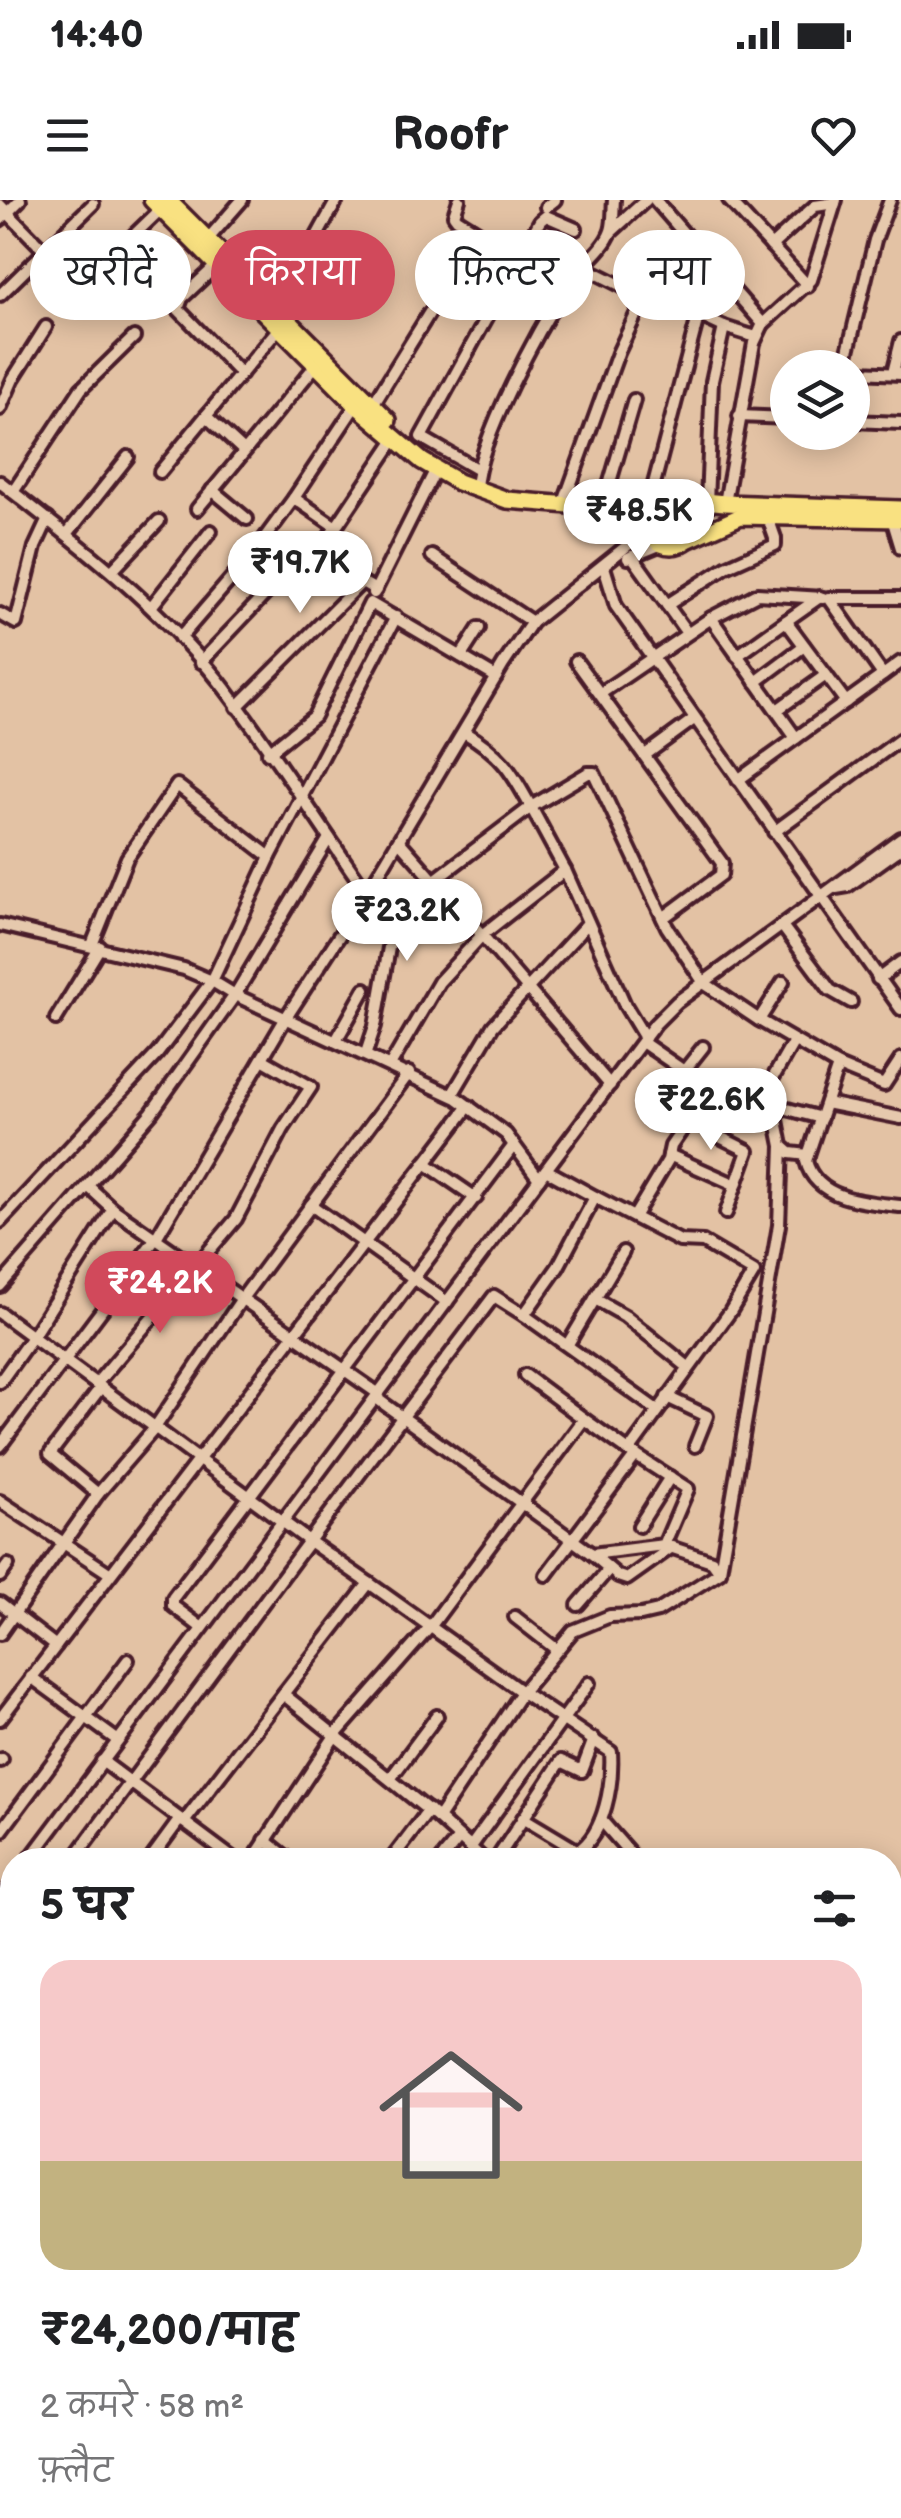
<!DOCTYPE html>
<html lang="hi">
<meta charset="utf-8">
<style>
body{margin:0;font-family:"Balsamiq Sans","Playpen Sans Deva",sans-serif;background:#f2f2f2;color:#202124;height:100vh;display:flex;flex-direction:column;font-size:38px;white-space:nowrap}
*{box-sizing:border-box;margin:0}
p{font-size:32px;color:#757577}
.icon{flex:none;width:55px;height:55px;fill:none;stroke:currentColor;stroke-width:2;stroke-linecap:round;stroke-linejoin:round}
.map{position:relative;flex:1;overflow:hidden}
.sheet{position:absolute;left:0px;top:1648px;width:902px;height:672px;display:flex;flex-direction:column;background:#fff;border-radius:40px 40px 0 0;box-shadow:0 5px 25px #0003}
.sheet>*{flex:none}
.banner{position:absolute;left:30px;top:30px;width:842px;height:90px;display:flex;gap:20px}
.fabs{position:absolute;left:770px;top:150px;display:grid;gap:20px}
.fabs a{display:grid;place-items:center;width:100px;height:100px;border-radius:50%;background:#fff;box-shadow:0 5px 25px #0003;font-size:50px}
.price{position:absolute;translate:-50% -85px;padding:0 22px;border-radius:35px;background:#fff;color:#222;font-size:32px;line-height:65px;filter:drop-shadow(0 2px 5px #0008)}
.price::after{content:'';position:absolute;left:50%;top:60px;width:30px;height:22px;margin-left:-15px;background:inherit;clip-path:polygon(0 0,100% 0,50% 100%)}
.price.current{background:#d1495b;color:#fff}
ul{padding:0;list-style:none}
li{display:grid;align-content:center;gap:20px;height:530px;padding:0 40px}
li+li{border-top:2px solid #e0e0e0}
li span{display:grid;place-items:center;height:310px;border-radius:30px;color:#555}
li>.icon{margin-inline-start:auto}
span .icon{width:180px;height:180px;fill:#fffc;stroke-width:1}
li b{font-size:42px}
h2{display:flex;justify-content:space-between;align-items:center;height:120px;padding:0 40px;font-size:42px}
.pill{padding:0 35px;border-radius:45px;background:#fff;box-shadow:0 5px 25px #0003;font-size:35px;line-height:90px}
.pill.current{background:#d1495b;color:#fff}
.status{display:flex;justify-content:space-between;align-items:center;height:70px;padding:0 50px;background:#fff;direction:ltr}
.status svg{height:28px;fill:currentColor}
header{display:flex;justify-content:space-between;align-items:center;height:130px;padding:0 40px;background:#fff;font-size:45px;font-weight:600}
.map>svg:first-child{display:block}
</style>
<div class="status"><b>14:40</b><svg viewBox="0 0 49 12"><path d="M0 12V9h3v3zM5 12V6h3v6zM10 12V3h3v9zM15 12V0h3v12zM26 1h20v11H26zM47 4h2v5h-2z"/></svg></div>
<header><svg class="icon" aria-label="menu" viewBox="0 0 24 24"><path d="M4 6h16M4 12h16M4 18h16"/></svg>Roofr<svg class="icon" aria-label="heart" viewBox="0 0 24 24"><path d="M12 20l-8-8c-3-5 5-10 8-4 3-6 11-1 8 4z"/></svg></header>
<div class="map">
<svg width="901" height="2318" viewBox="0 0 901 2318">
<rect width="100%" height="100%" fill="#e3c2a4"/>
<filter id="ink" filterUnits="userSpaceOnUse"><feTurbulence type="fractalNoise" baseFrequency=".01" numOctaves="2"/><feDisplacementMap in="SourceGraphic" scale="20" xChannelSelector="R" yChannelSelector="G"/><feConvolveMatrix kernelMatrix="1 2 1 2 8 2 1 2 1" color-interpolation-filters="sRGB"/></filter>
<g filter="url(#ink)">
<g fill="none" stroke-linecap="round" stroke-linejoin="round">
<g stroke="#4a1f2b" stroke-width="18">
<g id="street">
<path d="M459,0L454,15L457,19L518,57"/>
<path d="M655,0L763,124L754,143L725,303"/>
<path d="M729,0L808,86"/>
<path d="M0,5L75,82L82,85L161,9"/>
<path d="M546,7L555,0"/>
<path d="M0,20L20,0"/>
<path d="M611,32L646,0"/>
<path d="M208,39L242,0"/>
<path d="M771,46L815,6L835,3"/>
<path d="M217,65L182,98L178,109L241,174"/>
<path d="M582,66L644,97"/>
<path d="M647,91L660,64"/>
<path d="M0,95L93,4"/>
<path d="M274,114L337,0"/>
<path d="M763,124L811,80L836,0"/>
<path d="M844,168L875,40L890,0"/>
<path d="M852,170L859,172L853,221"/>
<path d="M859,172L901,174"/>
<path d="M893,173L901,141"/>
<path d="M372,206L430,112"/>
<path d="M0,209L13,179L46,127"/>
<path d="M206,216L279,128"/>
<path d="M739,216L788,218"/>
<path d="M852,221L901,223"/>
<path d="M478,270L421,237L540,21L546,16L576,29"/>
<path d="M160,272L206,216L244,251"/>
<path d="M0,282C78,343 156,403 219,481C272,549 318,623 367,693L287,816L156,1038L0,1246"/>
<path d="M476,289C478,240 539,128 567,85C579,67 604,51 611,31C614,22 613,9 614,0"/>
<path d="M212,290L247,319"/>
<path d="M13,292L81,189L134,137"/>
<path d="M566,297L618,153L647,91L724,127"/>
<path d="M294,298L357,203"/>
<path d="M605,299L634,200"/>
<path d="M650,299L699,113"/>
<path d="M707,302L712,181L724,127L756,137"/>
<path d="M197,309L316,165"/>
<path d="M891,315L901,348"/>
<path d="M336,327L395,239"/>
<path d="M67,334L128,257"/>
<path d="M317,354L362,382"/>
<path d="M432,356L532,422"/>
<path d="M632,356L687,433"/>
<path d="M628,358L662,344"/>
<path d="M604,367L616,406L901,809"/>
<path d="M113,370L159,321"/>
<path d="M374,393L436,269"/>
<path d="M820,397L786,421L846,502"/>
<path d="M667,405L726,367L775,345V338L767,315"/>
<path d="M151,407L211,331"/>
<path d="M0,414L16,423L35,347L48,319"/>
<path d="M711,418L757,394L823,398"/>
<path d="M180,438L255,351L294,298L336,327L310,364"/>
<path d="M461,456L479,428"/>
<path d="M737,456L786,421"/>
<path d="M576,461L722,663L721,675L663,718"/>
<path d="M201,462L276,383"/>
<path d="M883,475L829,398H901"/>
<path d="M756,482L804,446"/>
<path d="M601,493L711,418L796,538L738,580"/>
<path d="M237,507L362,382L376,390"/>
<path d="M777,510L826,475"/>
<path d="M464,532C501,554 511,570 531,607L588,573H594L667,727L704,783L759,820L838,866L806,961C816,1000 867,1003 901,1006"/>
<path d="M796,538L901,462"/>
<path d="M268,553L314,516L370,403L496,477"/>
<path d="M645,555L694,519"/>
<path d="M774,632L901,539"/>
<path d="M399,641L482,735L565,670L625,805L645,838"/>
<path d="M435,680L531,607L565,670"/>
<path d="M836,688L848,686L901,648"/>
<path d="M367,693L503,465L532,422L648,329"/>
<path d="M360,704L393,725L375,826L366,853"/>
<path d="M0,725L184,769L212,781L270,657L396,417"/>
<path d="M783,727L830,790L851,802"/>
<path d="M92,745L127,658L177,585L270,657"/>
<path d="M878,779L901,762"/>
<path d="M56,819L100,747"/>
<path d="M759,820L783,782"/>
<path d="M337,839L365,789"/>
<path d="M391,864L439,782L482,735L610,885"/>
<path d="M838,866L884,885L901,859"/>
<path d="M684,871L703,847"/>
<path d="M710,889L748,909L768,914L780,907L821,918"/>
<path d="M766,890L794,841"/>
<path d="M452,895L493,826L588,723"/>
<path d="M826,903L901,918"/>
<path d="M775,910L782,946L790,953L808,955"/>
<path d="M691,916L718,936L748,951L726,1013"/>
<path d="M669,955L736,985"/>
<path d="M425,963L476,998"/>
<path d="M311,1005L447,1102"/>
<path d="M113,1009L379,1194"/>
<path d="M634,1017L668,960L671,946L710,889L642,842"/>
<path d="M0,1022L157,854L212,781L235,795L457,898L506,934L539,979"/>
<path d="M0,1086L152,912L235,795L329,638"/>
<path d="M595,1099L625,1116L688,1167"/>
<path d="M0,1113L309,1341L73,1660"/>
<path d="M524,1115L657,1210"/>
<path d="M568,1144L623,1052"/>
<path d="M525,1175L584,1219"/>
<path d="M0,1182L32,1137L113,1009L89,987"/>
<path d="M96,1184L236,1019L283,929L311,887L262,859"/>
<path d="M667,1197L707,1216L695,1246"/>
<path d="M376,1198L592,1354L664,1345L688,1289L629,1251L730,1112L754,1072L703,1042L680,1041L595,997"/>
<path d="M98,1294L50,1254L101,1187"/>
<path d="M0,1301L109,1373"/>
<path d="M639,1326L670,1277"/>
<path d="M592,1354L618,1376L627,1379L672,1347"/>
<path d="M720,1371L779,1025L782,946"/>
<path d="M546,1375L636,1255"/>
<path d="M0,1376L8,1365"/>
<path d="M369,1383L522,1492L438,1618L484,1660"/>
<path d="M0,1403L56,1446"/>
<path d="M578,1405L609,1369"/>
<path d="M515,1417L556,1449"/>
<path d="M202,1428L173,1406V1398L514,945"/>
<path d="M0,1434L98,1294L154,1229L243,1097L409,873"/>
<path d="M31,1477L117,1540"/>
<path d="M283,1494L438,1618"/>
<path d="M0,1519L469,906"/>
<path d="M0,1561L2,1559"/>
<path d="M102,1561L235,1660"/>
<path d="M390,1579L437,1516"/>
<path d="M523,1618L578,1651C605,1633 613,1583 611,1552L522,1492L573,1431L610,1416L641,1415L658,1411L720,1372L712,1361L664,1345"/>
<path d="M601,1620L636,1660"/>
<path d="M184,1622L369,1383L309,1341L494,1096L524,1115L558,1067L595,997L546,970"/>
<path d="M0,1633L128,1460"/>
<path d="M265,1640L290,1660"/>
<path d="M470,1648L589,1483"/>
<path d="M29,1660L655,824L677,802L901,638"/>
<path d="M150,1660L180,1619"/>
<path d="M253,1660L336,1534L430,1427L584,1219L629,1251"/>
<path d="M391,1660L429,1610"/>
<path d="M441,1660L459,1638"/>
<path d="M496,1660L561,1561L582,1571L594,1539"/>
<path d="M0,1702L12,1683"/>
<path d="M1,1757L12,1742"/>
<path d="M0,1870L12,1854"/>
<path d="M0,2127L12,2142"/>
<path d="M0,2180L12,2174"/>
<path d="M890,2233L901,2247"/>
<path d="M122,2308L129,2318"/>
<path d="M548,2308L747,2318"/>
<path d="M861,2308L884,2318"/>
<path d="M752,2318L753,2308"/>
<path d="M828,2318L835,2308"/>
</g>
</g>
<g stroke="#4a1f2b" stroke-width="22">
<g id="secondary">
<path d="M0,1753L12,1793"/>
<path d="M0,1785L12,1827"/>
<path d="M157,2308L161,2318"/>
<path d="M168,2308L173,2318"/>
</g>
</g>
<g stroke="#4a1f2b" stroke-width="22">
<g id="primary">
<path d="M152,0L356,205L422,261L458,282L507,300L620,309L647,321"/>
<path d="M168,0L388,220"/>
<path d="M671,298L725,303L901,309"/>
<circle cx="671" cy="322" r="24"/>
<path d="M605,299L661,300"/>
<path d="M685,341L741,316L901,319"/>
</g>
</g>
<use href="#street" stroke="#e6c9ad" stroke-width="10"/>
<use href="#secondary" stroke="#e6c9ad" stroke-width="15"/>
<use href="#primary" stroke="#f9e181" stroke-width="15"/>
</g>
</g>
</svg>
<div class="fabs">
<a><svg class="icon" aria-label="layers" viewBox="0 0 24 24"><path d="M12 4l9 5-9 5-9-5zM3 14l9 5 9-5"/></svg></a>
</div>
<b class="price" style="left:639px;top:364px">₹48.5K</b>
<b class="price" style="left:300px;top:416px">₹19.7K</b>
<b class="price" style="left:407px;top:764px">₹23.2K</b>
<b class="price" style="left:711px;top:953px">₹22.6K</b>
<b class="price current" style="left:160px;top:1136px">₹24.2K</b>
<div class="banner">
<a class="pill">खरीदें</a>
<a class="pill current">किराया</a>
<a class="pill">फ़िल्टर</a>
<a class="pill">नया</a>
</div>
<section class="sheet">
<h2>5 घर<svg class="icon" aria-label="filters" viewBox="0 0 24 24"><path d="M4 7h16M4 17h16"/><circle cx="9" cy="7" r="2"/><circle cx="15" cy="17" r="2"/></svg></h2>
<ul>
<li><span style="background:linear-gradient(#f6c9c9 65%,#c2b280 0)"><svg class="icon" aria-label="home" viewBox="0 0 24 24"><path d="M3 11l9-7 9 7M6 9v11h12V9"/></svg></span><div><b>₹24,200/माह</b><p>2 कमरे · 58 m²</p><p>फ़्लैट</p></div></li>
</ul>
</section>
</div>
